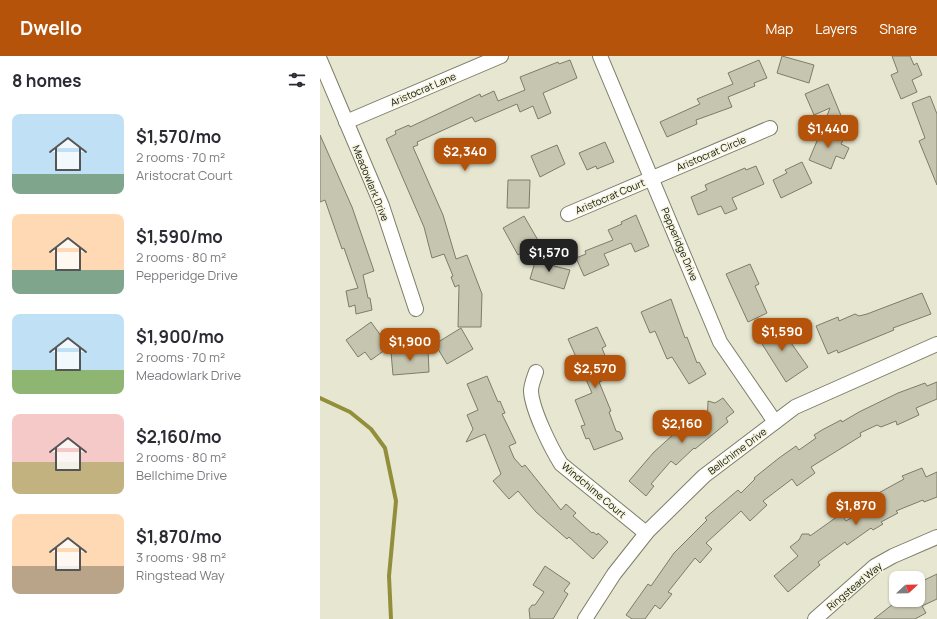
<!DOCTYPE html>
<meta charset="utf-8">
<style>
body{margin:0;font-family:Manrope,sans-serif;background:#f7f7f7;color:#2b2b33;height:100vh;display:flex;flex-direction:column;font-size:15px;white-space:nowrap}
*{box-sizing:border-box;margin:0}
p{font-size:13px;color:#7c7c81}
.icon{flex:none;width:22px;height:22px;fill:none;stroke:currentColor;stroke-width:2;stroke-linecap:round;stroke-linejoin:round}
.map{position:relative;flex:1;overflow:hidden}
.panel{display:flex;flex-direction:column;background:#fff;width:320px}
.panel>*{flex:none}
.needle{width:26px;rotate:68deg}
.controls{position:absolute;left:569px;top:515px;display:grid;gap:8px}
.controls a{display:grid;place-items:center;width:36px;height:36px;border-radius:8px;background:#fff;box-shadow:0 1px 3px #0004;font-size:20px}
.price{position:absolute;translate:-50% -34px;padding:0 9px;border-radius:8px;background:#b45309;color:#fff;font-size:13px;line-height:26px;filter:drop-shadow(0 1px 2px #0008)}
.price::after{content:'';position:absolute;left:50%;top:24px;width:12px;height:9px;margin-left:-6px;background:inherit;clip-path:polygon(0 0,100% 0,50% 100%)}
.price.active{background:#222;color:#fff}
ul{padding:0;list-style:none}
li{display:flex;align-items:center;gap:12px;height:100px;padding:0 12px}
li span{display:grid;place-items:center;flex:none;width:112px;height:80px;border-radius:8px;color:#555}
li>.icon{margin-inline-start:auto}
span .icon{width:48px;height:48px;fill:#fffc;stroke-width:1}
li b{font-size:17px}
h2{display:flex;justify-content:space-between;align-items:center;height:48px;padding:0 12px;font-size:17px}
header{display:flex;align-items:center;gap:24px;box-sizing:border-box;height:56px;padding:0 20px;background:#b45309;color:#fff}
header strong{font-size:19px}
nav{display:flex;gap:22px;margin-inline-start:auto;font-size:14px}
main{display:flex;flex:1;min-height:0}
.map>svg:first-child{display:block}
</style>
<header>
<strong>Dwello</strong>
<nav><a>Map</a><a>Layers</a><a>Share</a></nav>
</header>
<main>
<section class="panel">
<h2>8 homes<svg class="icon" aria-label="filters" viewBox="0 0 24 24"><path d="M4 7h16M4 17h16"/><circle cx="9" cy="7" r="2"/><circle cx="15" cy="17" r="2"/></svg></h2>
<ul>
<li><span style="background:linear-gradient(#bfe0f5 75%,#7fa58c 0)"><svg class="icon" aria-label="home" viewBox="0 0 24 24"><path d="M3 11l9-7 9 7M6 9v11h12V9"/></svg></span><div><b>$1,570/mo</b><p>2 rooms · 70 m²</p><p>Aristocrat Court</p></div></li>
<li><span style="background:linear-gradient(#ffd9b3 70%,#7fa58c 0)"><svg class="icon" aria-label="home" viewBox="0 0 24 24"><path d="M3 11l9-7 9 7M6 9v11h12V9"/></svg></span><div><b>$1,590/mo</b><p>2 rooms · 80 m²</p><p>Pepperidge Drive</p></div></li>
<li><span style="background:linear-gradient(#bfe0f5 70%,#8fb573 0)"><svg class="icon" aria-label="home" viewBox="0 0 24 24"><path d="M3 11l9-7 9 7M6 9v11h12V9"/></svg></span><div><b>$1,900/mo</b><p>2 rooms · 70 m²</p><p>Meadowlark Drive</p></div></li>
<li><span style="background:linear-gradient(#f6c9c9 60%,#c2b280 0)"><svg class="icon" aria-label="home" viewBox="0 0 24 24"><path d="M3 11l9-7 9 7M6 9v11h12V9"/></svg></span><div><b>$2,160/mo</b><p>2 rooms · 80 m²</p><p>Bellchime Drive</p></div></li>
<li><span style="background:linear-gradient(#ffd9b3 65%,#b9a48a 0)"><svg class="icon" aria-label="home" viewBox="0 0 24 24"><path d="M3 11l9-7 9 7M6 9v11h12V9"/></svg></span><div><b>$1,870/mo</b><p>3 rooms · 98 m²</p><p>Ringstead Way</p></div></li>
</ul>
</section>
<div class="map">
<svg width="617" height="563" viewBox="0 0 617 563">
<rect width="100%" height="100%" fill="#e7e7d1"/>
<g fill="none" stroke-linecap="round" stroke-linejoin="round">
<path stroke="#928e3a" stroke-width="4" d="M0,342L30,356L51,373L65,392L76,445L69,520L71,563"/>
</g>
<g fill="#c6c6b0" stroke="#7c7c68">
<path d="M462,0L494,9L489,27L457,17Z"/>
<path d="M572,0H590L594,9L597,7L602,19L592,24L597,36L581,43L571,19L578,16Z"/>
<path d="M250,4L257,22L223,37L231,57L218,63L213,50L200,56L197,48L155,66L152,61L97,86L98,89L93,91L123,159L136,203L147,199L162,238L161,271H138L139,229L135,231L131,221L133,220L124,198L112,202L104,171L66,83L76,78L75,75L89,69L90,71L160,38L161,41L174,35L178,45L205,34L200,21L238,6L239,8Z"/>
<path d="M439,4L447,22L434,27L435,30L408,41L412,51L376,64L377,68L347,81L340,66L380,48L377,43L413,28L408,17Z"/>
<path d="M508,28L522,62L503,70L510,52L494,59L485,38Z"/>
<path d="M610,40L617,58V129L599,85L605,82L592,47Z"/>
<path d="M502,73L524,82L521,88L529,92L524,103L516,100L511,113L489,104Z"/>
<path d="M0,79L32,151L54,215L43,219L48,242H50L52,254L36,258L35,249L29,251L26,235L38,232L24,192L22,193L5,144L0,146Z"/>
<path d="M285,86L294,106L277,113L276,110L267,114L259,97Z"/>
<path d="M237,89L245,108L220,121L211,100Z"/>
<path d="M482,106L492,127L461,142L453,124L467,117L465,114Z"/>
<path d="M436,110L444,128L412,142L417,153L405,158L401,150L378,159L371,141L387,134L385,129L425,112L426,114Z"/>
<path d="M188,124H210L209,152H187Z"/>
<path d="M316,159L329,190L315,196L311,187L284,198L289,209L264,220L256,202L266,198L265,195L293,184L288,174L302,168L301,166Z"/>
<path d="M204,160L219,186L198,199L183,172Z"/>
<path d="M217,199L236,205L234,210L250,214L244,233L210,223Z"/>
<path d="M430,208L439,228L435,230L447,257L428,266L406,218Z"/>
<path d="M602,237L611,258L573,272L574,274L518,297L517,294L508,298L496,270L518,261L519,265L535,258L539,260L547,258Z"/>
<path d="M351,243L365,282L367,281L377,307L379,306L386,318L369,328L352,301L347,303L335,275L330,277L321,256Z"/>
<path d="M51,266L69,291L51,304L45,296L38,301L26,284Z"/>
<path d="M457,267L488,311L466,326L437,280Z"/>
<path d="M277,271L286,290L282,292L293,320L279,326L291,355L289,356L296,375L300,376L303,383L274,394L269,382L266,383L261,370L265,369L255,344L272,337L248,283Z"/>
<path d="M141,272L153,293L127,308L115,288Z"/>
<path d="M108,293L109,316L73,319L71,296Z"/>
<path d="M167,320L178,346L180,345L185,357L182,358L196,387L189,390L194,402L202,411L205,409L241,454L246,448L256,457L253,460L272,477L273,476L277,479L278,477L288,486L273,503L249,481L247,483L216,456L198,435L189,443L173,425L181,418L165,378L146,386L153,373L147,359L158,354L147,328Z"/>
<path d="M617,326V343L596,352L599,359L577,369L576,365L561,371L557,369L540,377L541,380L491,411L495,417L477,430L472,423L443,445L447,449L430,465L421,455L386,487L392,493L380,507L375,502L348,536L352,538L340,553L335,549L325,563H312L306,559L328,528L331,530L354,497L387,464L385,462L418,434L421,437L435,423L434,422L459,402L476,390L479,394L496,382L494,379L502,374L521,364L522,366L539,356L578,337L605,327L607,330Z"/>
<path d="M403,342L414,356L406,362L408,366L375,393L374,392L356,409L351,405L331,428L334,430L326,440L309,425L334,396L376,358L387,370L388,345L395,347Z"/>
<path d="M602,412L606,421L617,416V441L604,446L603,444L576,455L578,457L561,466L563,468L553,474L551,472L527,489L525,486L498,506L500,509L468,536L454,520L478,500L470,491L479,484L482,478H489L490,480L521,458L526,465L558,445L555,439L584,423L582,420Z"/>
<path d="M225,510L250,527L244,535L248,538L233,563H210L209,553L212,549H215L224,536L213,529Z"/>
<path d="M617,518V543L602,550L606,557L595,563H554L578,544H598V527Z"/>
</g>
<g fill="none" stroke-linecap="round" stroke-linejoin="round">
<g stroke="#7d7d68" stroke-width="16">
<g id="minor">
<path d="M280,0L400,286L455,366"/>
<path d="M0,4L62,150L96,253"/>
<path d="M26,66L181,0"/>
<path d="M248,158L450,72"/>
<path d="M216,316C214,322 211,329 211,335C212,354 231,392 241,408L326,477"/>
<path d="M265,563L294,518L328,475L384,420L475,351L617,288"/>
<path d="M495,563L555,510L573,500L617,481"/>
</g>
</g>
<use href="#minor" stroke="#fff" stroke-width="14"/>
</g>
<g text-anchor="middle" stroke-width="3" stroke-linejoin="round" paint-order="stroke">
<g font-size="10" fill="#12120a" stroke="#f5f4de">
<text transform="translate(103 33) rotate(-23)" y="4">Aristocrat Lane</text>
<text transform="translate(391 97) rotate(-23)" y="4">Aristocrat Circle</text>
<text transform="translate(51 127) rotate(68)" y="4">Meadowlark Drive</text>
<text transform="translate(290 140) rotate(-23)" y="4">Aristocrat Court</text>
<text transform="translate(360 188) rotate(67)" y="4">Pepperidge Drive</text>
<text transform="translate(417 395) rotate(-37)" y="4">Bellchime Drive</text>
<text transform="translate(274 434) rotate(40)" y="4">Windchime Court</text>
<text transform="translate(534 530) rotate(-40)" y="4">Ringstead Way</text>
</g>
</g>
</svg>
<div class="controls">
<a><svg class="needle" viewBox="-14 -14 28 28"><path d="M0-13l5 13h-10z" fill="#e53935"/><path d="M0 13l5-13h-10z" fill="#7c7c81"/></svg></a>
</div>
<b class="price" style="left:508px;top:93px">$1,440</b>
<b class="price" style="left:145px;top:116px">$2,340</b>
<b class="price active" style="left:229px;top:217px">$1,570</b>
<b class="price" style="left:462px;top:296px">$1,590</b>
<b class="price" style="left:90px;top:306px">$1,900</b>
<b class="price" style="left:275px;top:333px">$2,570</b>
<b class="price" style="left:362px;top:388px">$2,160</b>
<b class="price" style="left:536px;top:470px">$1,870</b>
</div>
</main>
